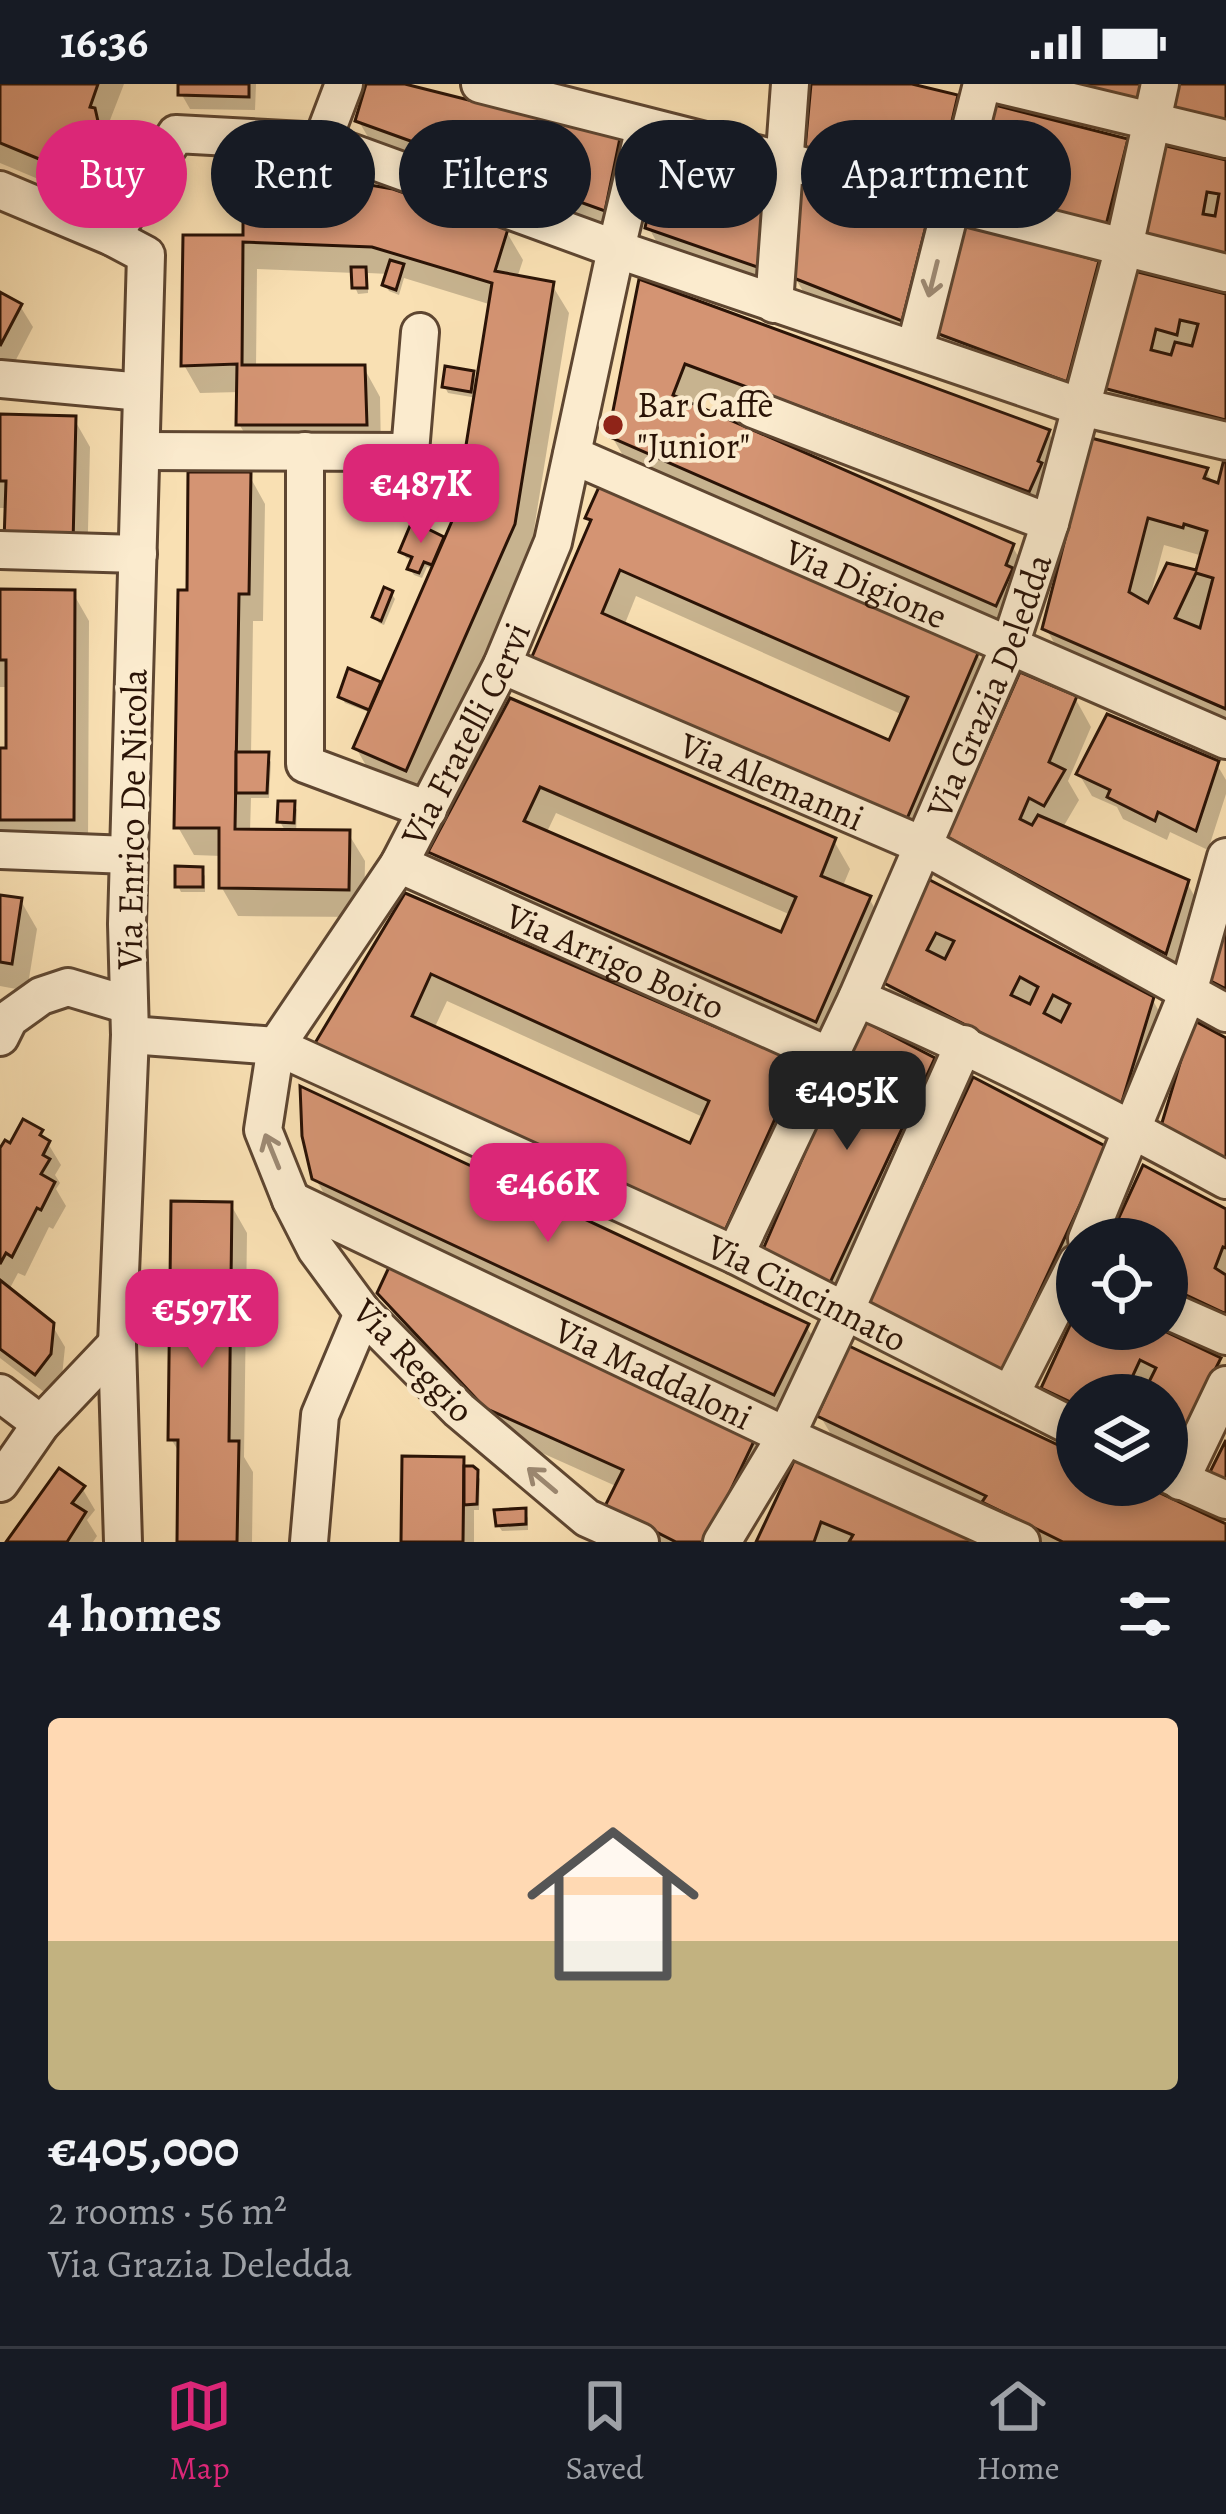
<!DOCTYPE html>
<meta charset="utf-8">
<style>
body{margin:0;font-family:Alegreya,serif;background:#242831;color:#f1f3f6;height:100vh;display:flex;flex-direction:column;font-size:45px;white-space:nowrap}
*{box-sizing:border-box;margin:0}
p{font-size:39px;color:#9ea1a6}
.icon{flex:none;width:66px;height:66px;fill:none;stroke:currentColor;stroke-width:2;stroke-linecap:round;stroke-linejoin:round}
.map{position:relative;height:1458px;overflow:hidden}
.drawer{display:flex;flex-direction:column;background:#171b24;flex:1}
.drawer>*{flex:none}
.guide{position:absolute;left:36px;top:36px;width:1155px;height:108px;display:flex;gap:24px}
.fabs{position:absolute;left:1056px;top:1134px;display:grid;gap:24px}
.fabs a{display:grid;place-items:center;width:132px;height:132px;border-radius:50%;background:#171b24;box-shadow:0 6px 18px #0003;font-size:60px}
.price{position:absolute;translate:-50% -102px;padding:0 27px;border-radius:24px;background:#db2777;color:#fff;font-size:39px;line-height:78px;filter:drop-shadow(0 3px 6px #0008)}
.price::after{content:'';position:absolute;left:50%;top:72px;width:36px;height:27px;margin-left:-18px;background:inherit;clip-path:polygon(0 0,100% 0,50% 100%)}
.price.selected{background:#222;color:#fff}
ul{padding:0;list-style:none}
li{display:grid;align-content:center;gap:24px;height:636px;padding:0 48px}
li+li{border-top:3px solid #363941}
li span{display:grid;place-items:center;height:372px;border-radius:12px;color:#555}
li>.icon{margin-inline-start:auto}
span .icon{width:216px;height:216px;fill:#fffc;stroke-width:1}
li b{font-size:51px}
h2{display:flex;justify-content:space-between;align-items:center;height:144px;padding:0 48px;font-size:51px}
.chip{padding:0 42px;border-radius:54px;background:#171b24;box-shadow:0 6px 18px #0003;font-size:42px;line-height:108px}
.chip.selected{background:#db2777;color:#fff}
.status{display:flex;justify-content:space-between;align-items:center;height:84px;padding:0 60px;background:#171b24;direction:ltr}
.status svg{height:33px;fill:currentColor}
.dock{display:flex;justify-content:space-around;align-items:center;height:168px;border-top:3px solid #363941;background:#171b24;font-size:33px;color:#9ea1a6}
.dock a{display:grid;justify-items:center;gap:6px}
.dock .selected{color:#db2777}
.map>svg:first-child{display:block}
</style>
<div class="status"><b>16:36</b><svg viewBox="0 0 49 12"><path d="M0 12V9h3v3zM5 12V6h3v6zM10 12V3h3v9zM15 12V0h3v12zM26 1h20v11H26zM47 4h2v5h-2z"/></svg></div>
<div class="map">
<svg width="1226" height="1458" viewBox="0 0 1226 1458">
<rect width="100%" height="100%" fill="#f9e0b3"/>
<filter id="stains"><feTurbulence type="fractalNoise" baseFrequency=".00167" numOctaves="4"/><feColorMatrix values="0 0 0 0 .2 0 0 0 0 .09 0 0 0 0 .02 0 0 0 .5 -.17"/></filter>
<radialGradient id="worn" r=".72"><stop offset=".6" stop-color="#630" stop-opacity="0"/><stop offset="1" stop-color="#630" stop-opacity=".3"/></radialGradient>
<g fill="#0003" fill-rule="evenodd">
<path d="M0,0H124L105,49L110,56L127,132L73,134L55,102L0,79Z"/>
<path d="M182,0H256L255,26L190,25L182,11Z"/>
<path d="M369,0H393L618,57L631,78L617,146L371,58L358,36Z"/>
<path d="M814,0H900L957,14L969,35L949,117L820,86Z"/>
<path d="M1126,57L1139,79L1118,161L988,128Z"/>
<path d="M1226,79V190L1145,153Z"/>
<path d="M765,93L771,203L661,166L649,144Z"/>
<path d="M926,137L938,158L913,256L807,214L794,192Z"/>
<path d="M506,147L523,176L517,194L552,201L569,229L530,470L422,714L372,692L356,664L371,629L345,619L341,612L350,588L383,602L434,485L427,483L422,494L414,491L410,485L413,476L406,474L403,468L442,455L445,460L458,430L477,314L448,309L445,303L472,290L479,301L492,221L404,194L399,211L389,207L385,201L389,190L368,189V209L358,210L355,203V189L257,185L256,284H364L380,313L381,369L256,368L239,340L240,308L200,309L184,281L186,154Z"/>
<path d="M1097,180L1109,201L1078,318L952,270L939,249Z"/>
<path d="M1136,191L1226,213V353L1119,325L1107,303Z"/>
<path d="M641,199L1048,348L1064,376L1045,435L701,307L694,324L1012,462L1029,490L1012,548L628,380L611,351Z"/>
<path d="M0,211L20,222L33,243L7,293L0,289Z"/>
<path d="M0,333L74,335L90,363L87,487L23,485L7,457L8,424H0Z"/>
<path d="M1093,358L1206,387L1214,401L1220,403L1226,379V644L1062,573L1046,544ZM1164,461L1203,472L1198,490L1169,483L1149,517Z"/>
<path d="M249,391L265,420L263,537H253L251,671H267L271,678L269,714H251L250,748H286L280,738L294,720L297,726L296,749H348L365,777L364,833L238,832L222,804V772L194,771L178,743L190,509Z"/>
<path d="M589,434L977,570L993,598L921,763L550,603L592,440ZM636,512L903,631L891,660L624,542Z"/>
<path d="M0,508L73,509L89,537L88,763H0V667H9V603H0Z"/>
<path d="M391,509L395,515L384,541L379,539L375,533Z"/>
<path d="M1075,614L1091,643L1068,697L1079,716L1062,745L1187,799L1203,827L1182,896L967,781L951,753Z"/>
<path d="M512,618L834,757L850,785L842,804L869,814L885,843L832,964L448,796L431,768ZM556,729L791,831L782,852L546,750Z"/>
<path d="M1216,679L1226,696V710L1208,766L1170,748L1167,756L1123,735L1117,723L1092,712L1079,690Z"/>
<path d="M201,786L205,792V808H181L178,802Z"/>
<path d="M928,799L1152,915L1168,943L1137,1047L901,926L885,898Z"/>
<path d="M406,813L798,981L814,1010L739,1178L335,987L319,959ZM447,917L705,1034L692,1062L434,945Z"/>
<path d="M0,814L21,817L37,845L27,907L0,902Z"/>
<path d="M933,976L949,1004L844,1229L780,1198Z"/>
<path d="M975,997L1121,1094L1019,1313L886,1250Z"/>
<path d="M41,1048L61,1081L55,1091L60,1099L56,1105L66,1122L53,1145L49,1143L25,1192L18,1189L9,1206L52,1241L65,1263L62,1292L48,1311L0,1274V1071Z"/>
<path d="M315,1094L806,1242L823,1270L790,1337L332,1123Z"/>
<path d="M231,1121L247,1149L244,1373L253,1388L252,1458H180L181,1371L171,1355Z"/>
<path d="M1226,1128V1248L1167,1221V1155H1112Z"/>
<path d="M381,1209L754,1355L770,1383L734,1458H641L625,1450L608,1421L618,1403L504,1352L397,1238Z"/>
<path d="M1077,1233V1245H1153L1219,1276L1226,1288L1186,1386L1167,1377V1311H1077V1335L1057,1325L1045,1304Z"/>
<path d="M820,1332L1077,1373V1401H1136L1226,1443V1458H1026L837,1360Z"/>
<path d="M803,1366L995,1458H759Z"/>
<path d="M462,1376L467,1385L476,1388L480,1395L479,1426H474V1458H404Z"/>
<path d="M82,1404L95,1426L87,1436L97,1452L93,1458H10Z"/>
<path d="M524,1427L528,1434V1446L502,1447L498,1441Z"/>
</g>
<g fill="#d49473" stroke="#2a1306" stroke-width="3" fill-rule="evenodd">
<path d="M0,0H98L90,23L95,24L113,104L77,114L74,103L54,107L44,77L0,59Z"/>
<path d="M178,0H249V13L178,11Z"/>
<path d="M366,0H405L620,54L605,127L355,37Z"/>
<path d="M811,0H912L958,11L938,97L805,65Z"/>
<path d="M1068,0H1143L1139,16Z"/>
<path d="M1177,0H1226V38L1170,25Z"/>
<path d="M995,21L1128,55L1106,141L973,107Z"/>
<path d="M1162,61L1226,76V172L1142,153ZM1207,108L1219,110L1215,132L1203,130Z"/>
<path d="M662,64L767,91L760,184L645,144Z"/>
<path d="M243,100L370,101L393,105L508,145L495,187L554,198L515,440L406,687L353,664L455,430L492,199L372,163L243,158L242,281H365L367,341H236L237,280L181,282L183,151H243Z"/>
<path d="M801,103L928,134L902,237L791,193Z"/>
<path d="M965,139L1099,177L1067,298L936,249Z"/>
<path d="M390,176L404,180L396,206L382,201Z"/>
<path d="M351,183H366L367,204H352Z"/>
<path d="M1134,187L1226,210V336L1103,304ZM1180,236L1198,240L1192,262L1175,258L1171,271L1151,266L1156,245L1177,251Z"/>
<path d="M639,195L1050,346L1038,377L1042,379L1029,408L685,280L673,311L1014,460L1006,481L1013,484L996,522L608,352Z"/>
<path d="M0,208L22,220L0,262Z"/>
<path d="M445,282L474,287L471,308L442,303Z"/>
<path d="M0,330L76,332L73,460L4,458L6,397H0Z"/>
<path d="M1091,354L1208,384L1204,394L1218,399L1224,375H1226V625L1042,545ZM1148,434L1183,444L1184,440L1207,447L1196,486L1167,479L1148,519L1129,508ZM1196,489L1213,494L1200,544L1175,534Z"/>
<path d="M188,388H251L249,510H239L235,745L350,746L349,806L219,804V744H174L178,506H187Z"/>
<path d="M599,403L979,567L906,737L531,575L591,436L585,434ZM620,486L908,613L889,656L602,529Z"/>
<path d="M412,437L444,453L432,481L424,478L419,489L407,485L412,473L399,468Z"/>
<path d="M384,503L393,507L381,537L372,533Z"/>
<path d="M0,505L75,506L74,736H0V664H6V576H0Z"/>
<path d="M348,584L381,598L369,626L338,613Z"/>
<path d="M1020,588L1077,612L1049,678L1065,686L1044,722L1029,714L1020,735L1032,741L1038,731L1189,796L1166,870L947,753Z"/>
<path d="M510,614L836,754L821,792L871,812L816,938L428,768ZM540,703L796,813L781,848L524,737Z"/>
<path d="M1107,630L1219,677L1196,747L1158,728L1155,737L1107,713L1110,706L1076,690Z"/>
<path d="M236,668H269L267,709H236Z"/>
<path d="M278,717H295L294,739L277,738Z"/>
<path d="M175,782L203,783V803H175Z"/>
<path d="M926,794L1154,913L1121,1021L882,898ZM936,849L954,857L945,875L927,866ZM1020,893L1038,903L1030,920L1011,911ZM1053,911L1070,920L1061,938L1044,929Z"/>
<path d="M405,809L800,979L723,1151L315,959ZM431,890L709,1017L690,1059L412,932Z"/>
<path d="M0,811L22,814L12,880L0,878Z"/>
<path d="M1226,820V905L1203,893Z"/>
<path d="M862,936L935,974L828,1203L761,1170Z"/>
<path d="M1193,936L1226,954V1076L1161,1042Z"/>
<path d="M973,993L1107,1063L1003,1286L866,1222Z"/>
<path d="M300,1002L809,1240L774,1311L312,1095L302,1052Z"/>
<path d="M23,1035L43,1046L40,1051L50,1057L43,1071L50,1075L41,1090L55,1098L41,1126L37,1124L12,1173L6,1169L0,1180V1064L5,1056L10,1059Z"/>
<path d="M1143,1081L1226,1125V1164L1223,1163L1215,1184L1226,1191V1230L1167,1202V1155H1109Z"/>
<path d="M171,1117L232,1118L229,1357H239L237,1458H177L178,1356H168Z"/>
<path d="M390,1181L756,1353L706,1458H676L605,1422L623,1386L485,1324L377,1209Z"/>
<path d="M0,1196L54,1239L51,1270L35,1291L0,1265Z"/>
<path d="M1077,1226V1245H1160L1221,1274L1174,1366L1167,1363V1311H1077V1321L1041,1304ZM1140,1276L1156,1284L1143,1310L1128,1302Z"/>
<path d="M849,1262L1077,1370V1401H1143L1226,1440V1458H1063L982,1418L986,1412L817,1332Z"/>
<path d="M1226,1356V1401L1208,1392Z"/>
<path d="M801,1362L1002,1458H849L853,1451L821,1438L814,1458H756Z"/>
<path d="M402,1372L464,1373L463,1458H401Z"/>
<path d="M464,1382H473L478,1386L477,1420L464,1421Z"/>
<path d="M59,1384L85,1402L72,1419L86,1428L67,1458H6Z"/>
<path d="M526,1424V1440L496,1442L494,1426Z"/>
</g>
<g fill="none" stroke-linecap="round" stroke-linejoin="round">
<g stroke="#5e4631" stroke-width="42">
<g id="street">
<path d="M480,0L1226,189"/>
<path d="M997,0L1226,55"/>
<path d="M322,58L344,0"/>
<path d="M0,106L112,153L146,171L127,840L130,951L117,1260L123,1458"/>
<path d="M112,153L176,50L322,58L616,165L1081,323L1226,357"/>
<path d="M774,220L790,0"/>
<path d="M915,265L982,0"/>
<path d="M0,295L142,308"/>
<path d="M753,325L1050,439"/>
<path d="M141,367L410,368L420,248"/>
<path d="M305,367V680L428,726"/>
<path id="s1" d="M572,371L1226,656"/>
<path d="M0,466L138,470"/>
<path id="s2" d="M502,581L922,761L1226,929"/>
<path d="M0,766L129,771"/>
<path id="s3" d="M399,780L829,972"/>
<path d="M857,914C984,968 1105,1030 1226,1096"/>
<path id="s4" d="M130,951L276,962L735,1171L1077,1345"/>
<path d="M0,953L9,935L41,912L68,903L128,921"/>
<path id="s5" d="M291,1116L786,1352L1021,1458"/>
<path d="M1087,1155L1188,908L1226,773"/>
<path id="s6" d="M735,1171L857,914L1010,561L1050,439L1124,163L1160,0"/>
<path d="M1167,1226L1226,1252"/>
<path d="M0,1309L41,1340"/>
<path d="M1010,1311L1077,1179"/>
<path d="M1167,1390L1226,1416"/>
<path d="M1180,1397L1226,1301"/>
<path d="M0,1399L41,1340L117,1260"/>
<path d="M309,1458L320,1331L363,1229"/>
<path id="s7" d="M640,1458L587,1434L459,1326L363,1229L316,1165L291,1116L263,1046L276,962L399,780L502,581L553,458L616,165L645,43"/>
<path d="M722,1458L786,1352L845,1227L964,960"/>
</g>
</g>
<use href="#street" stroke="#fbebce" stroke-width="36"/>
</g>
<defs><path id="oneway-shaft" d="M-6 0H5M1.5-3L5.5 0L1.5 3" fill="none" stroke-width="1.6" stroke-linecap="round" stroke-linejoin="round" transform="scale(3)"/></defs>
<g stroke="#9d8a74">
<use href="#oneway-shaft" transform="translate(933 195) rotate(104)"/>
<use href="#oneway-shaft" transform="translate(272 1067) rotate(-112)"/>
<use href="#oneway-shaft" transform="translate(542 1396) rotate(-140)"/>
</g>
<circle fill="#8f2418" stroke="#fbebce" stroke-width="4.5" cx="613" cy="341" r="12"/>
<g text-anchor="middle" stroke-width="9" stroke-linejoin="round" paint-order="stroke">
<g font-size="36" fill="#2a1306" stroke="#fbebce" text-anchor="start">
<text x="637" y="333">Bar Caffè<tspan x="637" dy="41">"Junior"</tspan></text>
</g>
<g font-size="36" fill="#2a1306" stroke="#fbebce">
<text dy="13" stroke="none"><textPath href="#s1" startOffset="321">Via Digione</textPath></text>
<text dy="13" stroke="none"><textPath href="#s6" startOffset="624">Via Grazia Deledda</textPath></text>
<text dy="13" stroke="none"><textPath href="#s7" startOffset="1023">Via Fratelli Cervi</textPath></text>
<text dy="13" stroke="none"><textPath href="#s2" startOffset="294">Via Alemanni</textPath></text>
<text transform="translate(131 735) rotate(-89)" y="13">Via Enrico De Nicola</text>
<text dy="13" stroke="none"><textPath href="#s3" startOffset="237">Via Arrigo Boito</textPath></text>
<text dy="13" stroke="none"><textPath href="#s4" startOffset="732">Via Cincinnato</textPath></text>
<text transform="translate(414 1276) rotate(46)" y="13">Via Reggio</text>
<text dy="13" stroke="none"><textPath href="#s5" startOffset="402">Via Maddaloni</textPath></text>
</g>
</g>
<rect width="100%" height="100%" filter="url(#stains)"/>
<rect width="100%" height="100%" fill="url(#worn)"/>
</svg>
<div class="fabs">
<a><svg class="icon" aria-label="locate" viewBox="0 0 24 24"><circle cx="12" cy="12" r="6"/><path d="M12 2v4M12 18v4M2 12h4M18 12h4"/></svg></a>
<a><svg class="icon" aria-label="layers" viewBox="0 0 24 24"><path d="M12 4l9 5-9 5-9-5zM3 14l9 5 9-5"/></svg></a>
</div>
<b class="price" style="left:421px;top:462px">€487K</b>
<b class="price selected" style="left:847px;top:1069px">€405K</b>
<b class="price" style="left:548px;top:1161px">€466K</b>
<b class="price" style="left:202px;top:1287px">€597K</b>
<div class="guide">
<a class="chip selected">Buy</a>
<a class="chip">Rent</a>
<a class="chip">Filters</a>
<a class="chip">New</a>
<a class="chip">Apartment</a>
</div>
</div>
<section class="drawer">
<h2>4 homes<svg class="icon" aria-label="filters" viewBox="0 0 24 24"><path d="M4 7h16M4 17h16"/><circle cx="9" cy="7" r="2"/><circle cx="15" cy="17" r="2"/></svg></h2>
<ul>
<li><span style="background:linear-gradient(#ffd9b3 60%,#c2b280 0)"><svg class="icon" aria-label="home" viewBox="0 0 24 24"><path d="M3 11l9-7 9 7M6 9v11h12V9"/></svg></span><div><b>€405,000</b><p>2 rooms · 56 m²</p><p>Via Grazia Deledda</p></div></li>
</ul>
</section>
<nav class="dock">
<a class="selected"><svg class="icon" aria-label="map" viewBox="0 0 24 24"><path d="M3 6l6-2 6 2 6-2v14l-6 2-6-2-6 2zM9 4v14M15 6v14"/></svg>Map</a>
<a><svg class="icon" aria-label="saved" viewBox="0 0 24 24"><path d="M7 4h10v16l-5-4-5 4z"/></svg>Saved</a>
<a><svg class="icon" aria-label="home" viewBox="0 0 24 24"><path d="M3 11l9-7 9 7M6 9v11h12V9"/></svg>Home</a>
</nav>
